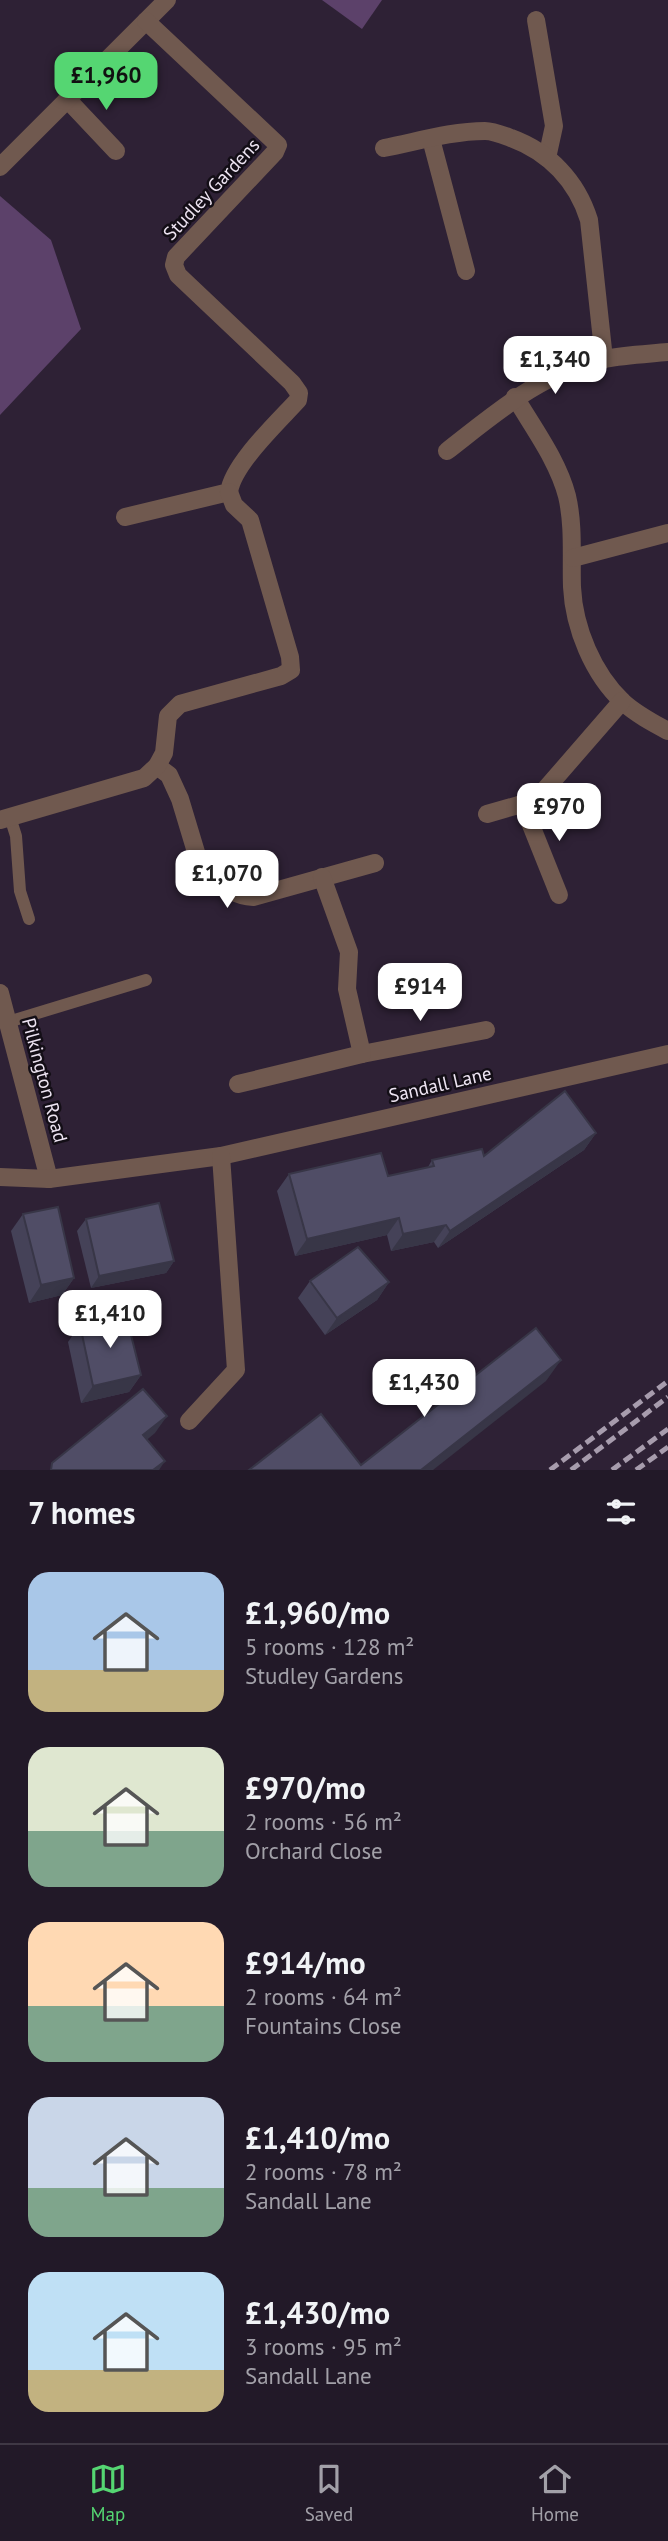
<!DOCTYPE html>
<meta charset="utf-8">
<style>
body{margin:0;font-family:"PT Sans",sans-serif;background:#2a2230;color:#f1f3f6;height:100vh;display:flex;flex-direction:column;font-size:26px;white-space:nowrap}
*{box-sizing:border-box;margin:0}
p{font-size:23px;color:#a2a0a8}
.icon{flex:none;width:38px;height:38px;fill:none;stroke:currentColor;stroke-width:2;stroke-linecap:round;stroke-linejoin:round}
.map{position:relative;height:1470px;overflow:hidden}
.side{display:flex;flex-direction:column;background:#221928;flex:1}
.side>*{flex:none}
.price{position:absolute;translate:-50% -60px;padding:0 16px;border-radius:14px;background:#fff;color:#222;font-size:23px;line-height:46px;filter:drop-shadow(0 2px 4px #0008)}
.price::after{content:'';position:absolute;left:50%;top:42px;width:21px;height:16px;margin-left:-10px;background:inherit;clip-path:polygon(0 0,100% 0,50% 100%)}
.price.on{background:#55d672;color:#111}
ul{padding:0;list-style:none}
li{display:flex;align-items:center;gap:21px;height:175px;padding:0 28px}
li span{display:grid;place-items:center;flex:none;width:196px;height:140px;border-radius:21px;color:#555}
li>.icon{margin-inline-start:auto}
span .icon{width:84px;height:84px;fill:#fffc;stroke-width:1}
li b{font-size:30px}
h2{display:flex;justify-content:space-between;align-items:center;height:84px;padding:0 28px;font-size:30px}
.tabs{display:flex;justify-content:space-around;align-items:center;height:98px;border-top:2px solid #3f3845;background:#221928;font-size:19px;color:#a2a0a8}
.tabs a{display:grid;justify-items:center;gap:4px}
.tabs .on{color:#55d672}
.map>svg:first-child{display:block}
</style>
<div class="map">
<svg width="668" height="1470" viewBox="0 0 668 1470">
<rect width="100%" height="100%" fill="#2e2135"/>
<g fill="#5c416a">
<path d="M322,0H382L362,29Z"/>
<path d="M0,196L51,240L81,329L0,415Z"/>
</g>
<g fill="none" stroke-linecap="round" stroke-linejoin="round">
<g stroke="#70594f" stroke-width="12">
<path d="M10,817L16,836L20,891L29,919"/>
<path d="M8,1022L146,980"/>
</g>
<g stroke="#70594f" stroke-width="18">
<path d="M536,20L554,126L547,158"/>
<path d="M67,99L116,151"/>
<path d="M431,139L466,271"/>
<path d="M384,148C416,142 451,131 485,131C493,131 503,135 511,138C549,152 577,181 589,220L604,359"/>
<path d="M0,167L167,0"/>
<path d="M515,397C534,429 558,461 567,496C574,526 571,557 572,587C574,628 593,674 623,702C636,714 653,723 668,731"/>
<path d="M447,451C496,413 542,372 604,359C624,355 647,354 668,352"/>
<path d="M125,517L229,492C233,464 278,422 298,400L299,393L292,383L178,275L174,265L176,257L275,152L278,145L146,21"/>
<path d="M573,558L668,533"/>
<path d="M157,766L169,775L180,799L202,872C214,883 237,897 253,897L375,863"/>
<path d="M523,805L559,895"/>
<path d="M487,814L536,800L622,701"/>
<path d="M0,820L144,778L157,766L164,753L168,716L180,704L281,676L291,670L290,657L250,520L234,505L229,492"/>
<path d="M0,993L49,1179"/>
<path d="M362,1054L486,1030"/>
<path d="M238,1084L362,1054L347,989L349,952L322,877"/>
<path d="M0,1177L49,1179L221,1156L668,1054"/>
<path d="M189,1421L236,1370L221,1156"/>
</g>
<g stroke="#a79cad" stroke-width="5" stroke-dasharray="10 5" stroke-linecap="butt">
<path d="M550,1470L668,1381"/>
<path d="M571,1470L668,1397"/>
<path d="M612,1470L668,1429"/>
<path d="M636,1470L668,1447"/>
</g>
</g>
<g fill="#454258">
<path d="M596,1133L584,1150L438,1248L434,1242L391,1251L387,1235L295,1256L277,1191L289,1174L388,1176L428,1167L432,1160L484,1156Z"/>
<path d="M23,1214L74,1278L62,1295L29,1303L11,1231Z"/>
<path d="M86,1219L174,1261L166,1273L91,1288L77,1231Z"/>
<path d="M310,1281L389,1282L377,1300L325,1335L298,1298Z"/>
<path d="M80,1325L141,1375L129,1392L81,1403L68,1342Z"/>
</g>
<g fill="#383647">
<path d="M596,1133L584,1150L438,1248L450,1231Z"/>
<path d="M399,1218L387,1235L295,1256L307,1239Z"/>
<path d="M446,1225L434,1242L391,1251L403,1234Z"/>
<path d="M174,1261L166,1273L91,1288L99,1276Z"/>
<path d="M74,1278L62,1295L29,1303L41,1285Z"/>
<path d="M389,1282L377,1300L325,1335L337,1318Z"/>
<path d="M561,1360L546,1381L433,1470H421Z"/>
<path d="M141,1375L129,1392L81,1403L93,1386Z"/>
<path d="M167,1416L155,1433L131,1453L143,1435Z"/>
<path d="M165,1461L159,1470H153Z"/>
</g>
<g fill="#504d66" stroke="#383647" stroke-width="2">
<path d="M565,1091L596,1133L450,1231L446,1225L403,1234L399,1218L307,1239L289,1174L381,1153L388,1176L434,1166L432,1160L482,1149L484,1156Z"/>
<path d="M159,1203L174,1261L99,1276L86,1219Z"/>
<path d="M58,1207L74,1278L41,1285L23,1214Z"/>
<path d="M358,1247L389,1282L337,1318L310,1281Z"/>
<path d="M126,1315L141,1375L93,1386L80,1325Z"/>
<path d="M536,1328L561,1360L421,1470H249L321,1414L361,1465Z"/>
<path d="M143,1389L167,1416L143,1435L165,1461L153,1470H51L52,1463Z"/>
</g>
<g text-anchor="middle" stroke-width="5" stroke-linejoin="round" paint-order="stroke">
<g font-size="19" fill="#ede4f2" stroke="#130e16">
<text transform="translate(211 189) rotate(-47)" y="7">Studley Gardens</text>
<text transform="translate(45 1080) rotate(75)" y="7">Pilkington Road</text>
<text transform="translate(440 1084) rotate(-13)" y="7">Sandall Lane</text>
</g>
</g>
</svg>
<b class="price on" style="left:106px;top:112px">£1,960</b>
<b class="price" style="left:555px;top:396px">£1,340</b>
<b class="price" style="left:559px;top:843px">£970</b>
<b class="price" style="left:227px;top:910px">£1,070</b>
<b class="price" style="left:420px;top:1023px">£914</b>
<b class="price" style="left:110px;top:1350px">£1,410</b>
<b class="price" style="left:424px;top:1419px">£1,430</b>
</div>
<section class="side">
<h2>7 homes<svg class="icon" aria-label="filters" viewBox="0 0 24 24"><path d="M4 7h16M4 17h16"/><circle cx="9" cy="7" r="2"/><circle cx="15" cy="17" r="2"/></svg></h2>
<ul>
<li><span style="background:linear-gradient(#a9c7e8 70%,#c2b280 0)"><svg class="icon" aria-label="home" viewBox="0 0 24 24"><path d="M3 11l9-7 9 7M6 9v11h12V9"/></svg></span><div><b>£1,960/mo</b><p>5 rooms · 128 m²</p><p>Studley Gardens</p></div></li>
<li><span style="background:linear-gradient(#dfe7d0 60%,#7fa58c 0)"><svg class="icon" aria-label="home" viewBox="0 0 24 24"><path d="M3 11l9-7 9 7M6 9v11h12V9"/></svg></span><div><b>£970/mo</b><p>2 rooms · 56 m²</p><p>Orchard Close</p></div></li>
<li><span style="background:linear-gradient(#ffd9b3 60%,#7fa58c 0)"><svg class="icon" aria-label="home" viewBox="0 0 24 24"><path d="M3 11l9-7 9 7M6 9v11h12V9"/></svg></span><div><b>£914/mo</b><p>2 rooms · 64 m²</p><p>Fountains Close</p></div></li>
<li><span style="background:linear-gradient(#c9d6e8 65%,#7fa58c 0)"><svg class="icon" aria-label="home" viewBox="0 0 24 24"><path d="M3 11l9-7 9 7M6 9v11h12V9"/></svg></span><div><b>£1,410/mo</b><p>2 rooms · 78 m²</p><p>Sandall Lane</p></div></li>
<li><span style="background:linear-gradient(#bfe0f5 70%,#c2b280 0)"><svg class="icon" aria-label="home" viewBox="0 0 24 24"><path d="M3 11l9-7 9 7M6 9v11h12V9"/></svg></span><div><b>£1,430/mo</b><p>3 rooms · 95 m²</p><p>Sandall Lane</p></div></li>
</ul>
</section>
<nav class="tabs">
<a class="on"><svg class="icon" aria-label="map" viewBox="0 0 24 24"><path d="M3 6l6-2 6 2 6-2v14l-6 2-6-2-6 2zM9 4v14M15 6v14"/></svg>Map</a>
<a><svg class="icon" aria-label="saved" viewBox="0 0 24 24"><path d="M7 4h10v16l-5-4-5 4z"/></svg>Saved</a>
<a><svg class="icon" aria-label="home" viewBox="0 0 24 24"><path d="M3 11l9-7 9 7M6 9v11h12V9"/></svg>Home</a>
</nav>
